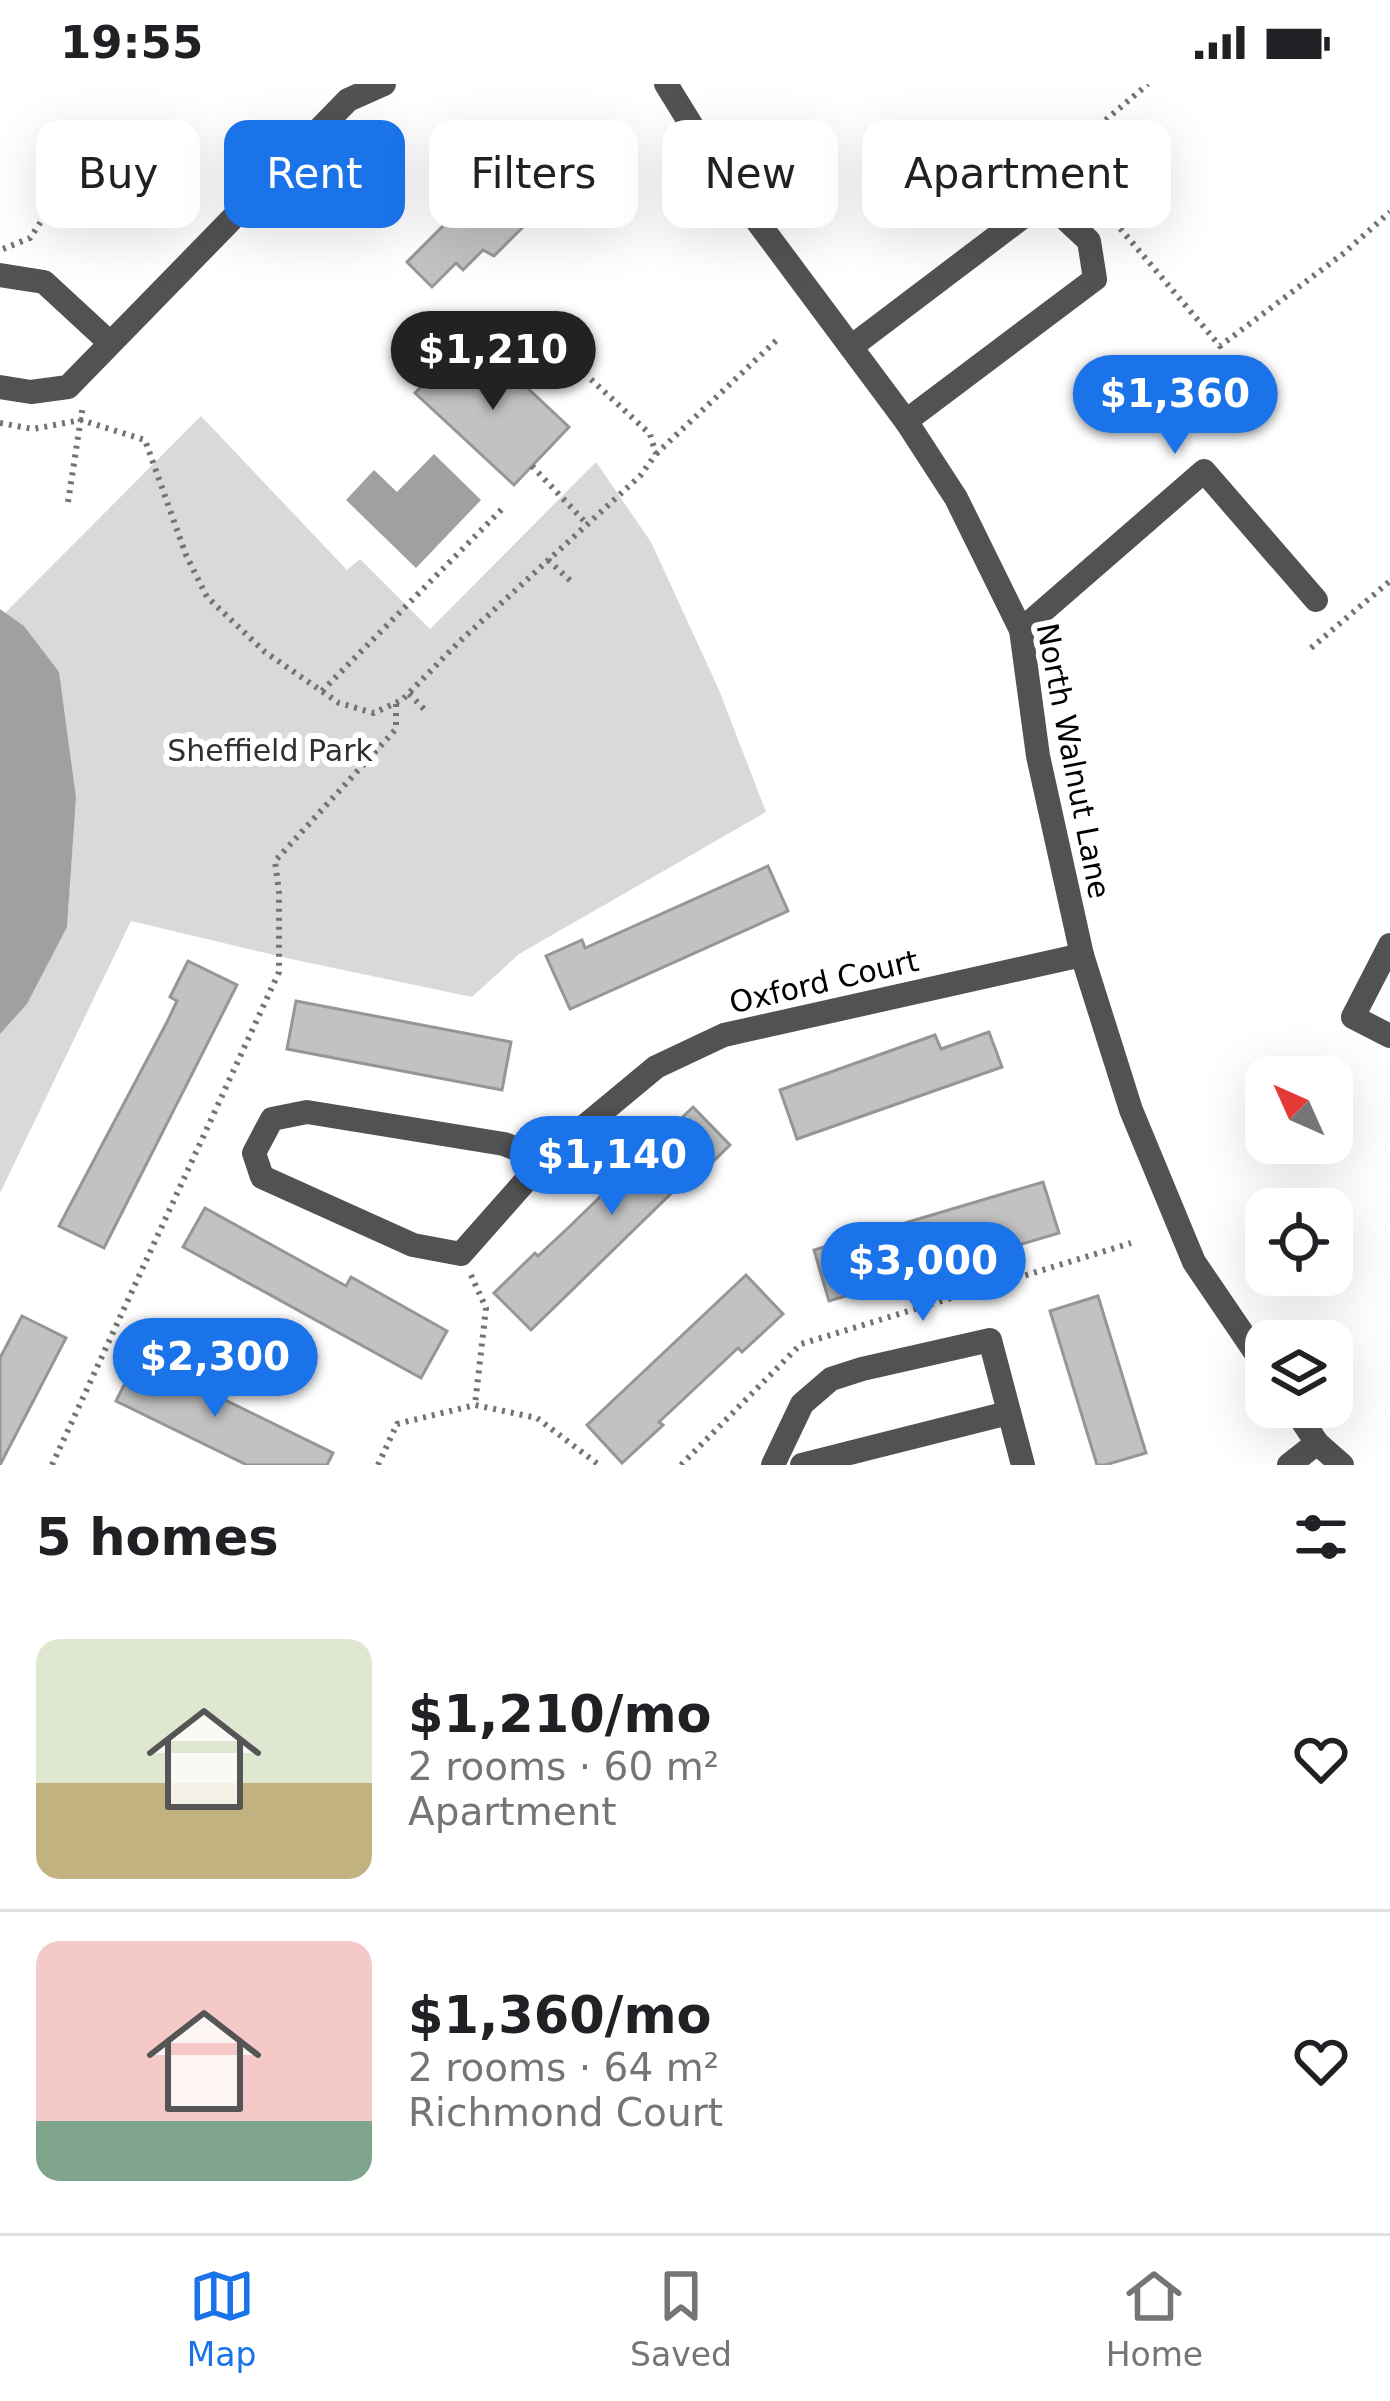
<!DOCTYPE html>
<meta charset="utf-8">
<style>
body{margin:0;font-family:"DejaVu Sans",sans-serif;background:#f6f6f6;color:#202124;height:100vh;display:flex;flex-direction:column;font-size:45px;white-space:nowrap}
*{box-sizing:border-box;margin:0}
p{font-size:39px;color:#757577}
.icon{flex:none;width:66px;height:66px;fill:none;stroke:currentColor;stroke-width:2;stroke-linecap:round;stroke-linejoin:round}
.map{position:relative;height:1381px;overflow:hidden}
.side{display:flex;flex-direction:column;background:#fff;flex:1}
.side>*{flex:none}
.banner{position:absolute;left:36px;top:36px;width:1320px;height:108px;display:flex;gap:24px}
.needle{width:78px;rotate:315deg}
.buttons{position:absolute;left:1245px;top:972px;display:grid;gap:24px}
.buttons a{display:grid;place-items:center;width:108px;height:108px;border-radius:24px;background:#fff;box-shadow:0 12px 48px #0002;font-size:60px}
.price{position:absolute;translate:-50% -102px;padding:0 27px;border-radius:42px;background:#1a73e8;color:#fff;font-size:39px;line-height:78px;filter:drop-shadow(0 3px 6px #0008)}
.price::after{content:'';position:absolute;left:50%;top:72px;width:36px;height:27px;margin-left:-18px;background:inherit;clip-path:polygon(0 0,100% 0,50% 100%)}
.price.selected{background:#222;color:#fff}
ul{padding:0;list-style:none}
li{display:flex;align-items:center;gap:36px;height:300px;padding:0 36px}
li+li{border-top:3px solid #e0e0e0}
li span{display:grid;place-items:center;flex:none;width:336px;height:240px;border-radius:24px;color:#555}
li>.icon{margin-inline-start:auto}
span .icon{width:144px;height:144px;fill:#fffc;stroke-width:1}
li b{font-size:51px}
h2{display:flex;justify-content:space-between;align-items:center;height:144px;padding:0 36px;font-size:51px}
.pill{padding:0 42px;border-radius:24px;background:#fff;box-shadow:0 12px 48px #0002;font-size:42px;line-height:108px}
.pill.selected{background:#1a73e8;color:#fff}
.status{display:flex;justify-content:space-between;align-items:center;height:84px;padding:0 60px;background:#fff;direction:ltr}
.status svg{height:33px;fill:currentColor}
.menu{display:flex;justify-content:space-around;align-items:center;height:168px;border-top:3px solid #e0e0e0;background:#fff;font-size:33px;color:#757577}
.menu a{display:grid;justify-items:center;gap:6px}
.menu .selected{color:#1a73e8}
.map>svg:first-child{display:block}
</style>
<div class="status"><b>19:55</b><svg viewBox="0 0 49 12"><path d="M0 12V9h3v3zM5 12V6h3v6zM10 12V3h3v9zM15 12V0h3v12zM26 1h20v11H26zM47 4h2v5h-2z"/></svg></div>
<div class="map">
<svg width="1390" height="1381" viewBox="0 0 1390 1381">
<rect width="100%" height="100%" fill="#fff"/>
<path fill="#d9d9d9" d="M201,332L347,486L360,475L430,545L596,378L651,458L719,606L766,728L519,870L472,913L291,875L131,837L0,1109V950L27,920L67,842L76,714L24,542L5,529Z"/>
<g fill="#a0a0a0">
<path d="M434,370L481,416L416,484L346,416L374,386L397,408Z"/>
<path d="M0,525L24,542L59,588L76,714L67,843L27,920L0,950Z"/>
</g>
<g fill="#c2c2c2" stroke="#969696" stroke-width="3">
<path d="M505,105L533,133L494,172L483,166L463,186L456,179L432,203L407,178L459,126L472,138Z"/>
<path d="M488,267L569,343L514,401L415,309L454,268L472,284Z"/>
<path d="M768,782L788,827L570,925L546,872L582,856L585,864Z"/>
<path d="M188,877L237,901L104,1164L59,1142L167,938L177,917L170,913Z"/>
<path d="M296,917L511,958L502,1006L287,965Z"/>
<path d="M989,948L1002,983L797,1055L780,1006L935,951L941,965Z"/>
<path d="M693,1023L730,1061L688,1102L684,1097L531,1246L494,1209L535,1169L538,1172L569,1143Z"/>
<path d="M1043,1098L1059,1149L829,1217L814,1166Z"/>
<path d="M205,1124L346,1202L351,1193L447,1247L421,1294L183,1163Z"/>
<path d="M746,1191L783,1230L742,1268L738,1264L659,1338L663,1341L622,1379L587,1341Z"/>
<path d="M1098,1212L1146,1369L1105,1381H1097L1050,1227Z"/>
<path d="M22,1232L66,1254L0,1381V1274Z"/>
<path d="M138,1273L333,1369L327,1381H247L116,1317Z"/>
</g>
<g fill="none" stroke-linecap="round" stroke-linejoin="round">
<g stroke="#747474" stroke-width="6" stroke-dasharray="3 6" stroke-linecap="butt">
<path d="M1062,76L1220,262L1344,169L1390,128"/>
<path d="M1030,100L1148,0"/>
<path d="M3,165L30,154L42,136"/>
<path d="M0,339L33,345L81,336L145,356L186,471L207,513L265,568L339,619L374,629L402,616L459,558L640,392L656,370L650,350L555,262L519,296"/>
<path d="M656,370L780,253"/>
<path d="M532,382L587,440"/>
<path d="M68,418L83,321"/>
<path d="M548,476L574,500"/>
<path d="M1311,564L1390,497"/>
<path d="M322,607L505,422"/>
<path d="M409,610L427,628"/>
<path d="M471,1191L486,1224L475,1321"/>
<path d="M52,1381L279,888V808L275,777L396,645V619"/>
<path d="M378,1381L397,1340L475,1321L537,1334L599,1381"/>
<path d="M681,1381L801,1260L1131,1159"/>
</g>
<g stroke="#525252" stroke-width="24">
<path d="M0,191L44,198L109,258"/>
<path d="M851,263L1028,129L1056,126L1089,157L1095,195L906,337"/>
<path d="M0,303L31,308L68,303L348,16L384,0"/>
<path d="M1021,546L1204,387L1316,516"/>
<path d="M1390,861L1353,933L1390,952"/>
<path d="M544,1076L504,1060L307,1028L272,1035L254,1069L262,1093L413,1161L461,1170L544,1076L656,983L724,951L1082,871"/>
<path d="M773,1381L802,1320L831,1295L862,1285L990,1256L1023,1381"/>
<path d="M802,1381L1008,1329"/>
<path d="M1289,1381L1317,1359"/>
</g>
<g stroke="#525252" stroke-width="24">
<path d="M666,0L719,86L906,337L956,414L1021,546L1038,672L1082,871L1131,1026L1194,1178L1266,1284"/>
<path d="M1293,1323L1317,1359L1342,1381"/>
</g>
</g>
<g text-anchor="middle" stroke-width="12" stroke-linejoin="round" paint-order="stroke">
<g font-size="30" fill="#303030" stroke="#fff">
<text x="270" y="677">Sheffield Park</text>
</g>
<g font-size="30" fill="#000" stroke="#fff">
<text transform="translate(1073 677) rotate(79)" y="10">North Walnut Lane</text>
<text transform="translate(824 898) rotate(-13)" y="10">Oxford Court</text>
</g>
</g>
</svg>
<div class="buttons">
<a><svg class="needle" viewBox="-14 -14 28 28"><path d="M0-13l5 13h-10z" fill="#e53935"/><path d="M0 13l5-13h-10z" fill="#757577"/></svg></a>
<a><svg class="icon" aria-label="locate" viewBox="0 0 24 24"><circle cx="12" cy="12" r="6"/><path d="M12 2v4M12 18v4M2 12h4M18 12h4"/></svg></a>
<a><svg class="icon" aria-label="layers" viewBox="0 0 24 24"><path d="M12 4l9 5-9 5-9-5zM3 14l9 5 9-5"/></svg></a>
</div>
<b class="price selected" style="left:493px;top:329px">$1,210</b>
<b class="price" style="left:1175px;top:373px">$1,360</b>
<b class="price" style="left:612px;top:1134px">$1,140</b>
<b class="price" style="left:923px;top:1240px">$3,000</b>
<b class="price" style="left:215px;top:1336px">$2,300</b>
<div class="banner">
<a class="pill">Buy</a>
<a class="pill selected">Rent</a>
<a class="pill">Filters</a>
<a class="pill">New</a>
<a class="pill">Apartment</a>
</div>
</div>
<section class="side">
<h2>5 homes<svg class="icon" aria-label="filters" viewBox="0 0 24 24"><path d="M4 7h16M4 17h16"/><circle cx="9" cy="7" r="2"/><circle cx="15" cy="17" r="2"/></svg></h2>
<ul>
<li><span style="background:linear-gradient(#dfe7d0 60%,#c2b280 0)"><svg class="icon" aria-label="home" viewBox="0 0 24 24"><path d="M3 11l9-7 9 7M6 9v11h12V9"/></svg></span><div><b>$1,210/mo</b><p>2 rooms · 60 m²</p><p>Apartment</p></div><svg class="icon" aria-label="heart" viewBox="0 0 24 24"><path d="M12 20l-8-8c-3-5 5-10 8-4 3-6 11-1 8 4z"/></svg></li>
<li><span style="background:linear-gradient(#f6c9c9 75%,#7fa58c 0)"><svg class="icon" aria-label="home" viewBox="0 0 24 24"><path d="M3 11l9-7 9 7M6 9v11h12V9"/></svg></span><div><b>$1,360/mo</b><p>2 rooms · 64 m²</p><p>Richmond Court</p></div><svg class="icon" aria-label="heart" viewBox="0 0 24 24"><path d="M12 20l-8-8c-3-5 5-10 8-4 3-6 11-1 8 4z"/></svg></li>
</ul>
</section>
<nav class="menu">
<a class="selected"><svg class="icon" aria-label="map" viewBox="0 0 24 24"><path d="M3 6l6-2 6 2 6-2v14l-6 2-6-2-6 2zM9 4v14M15 6v14"/></svg>Map</a>
<a><svg class="icon" aria-label="saved" viewBox="0 0 24 24"><path d="M7 4h10v16l-5-4-5 4z"/></svg>Saved</a>
<a><svg class="icon" aria-label="home" viewBox="0 0 24 24"><path d="M3 11l9-7 9 7M6 9v11h12V9"/></svg>Home</a>
</nav>
